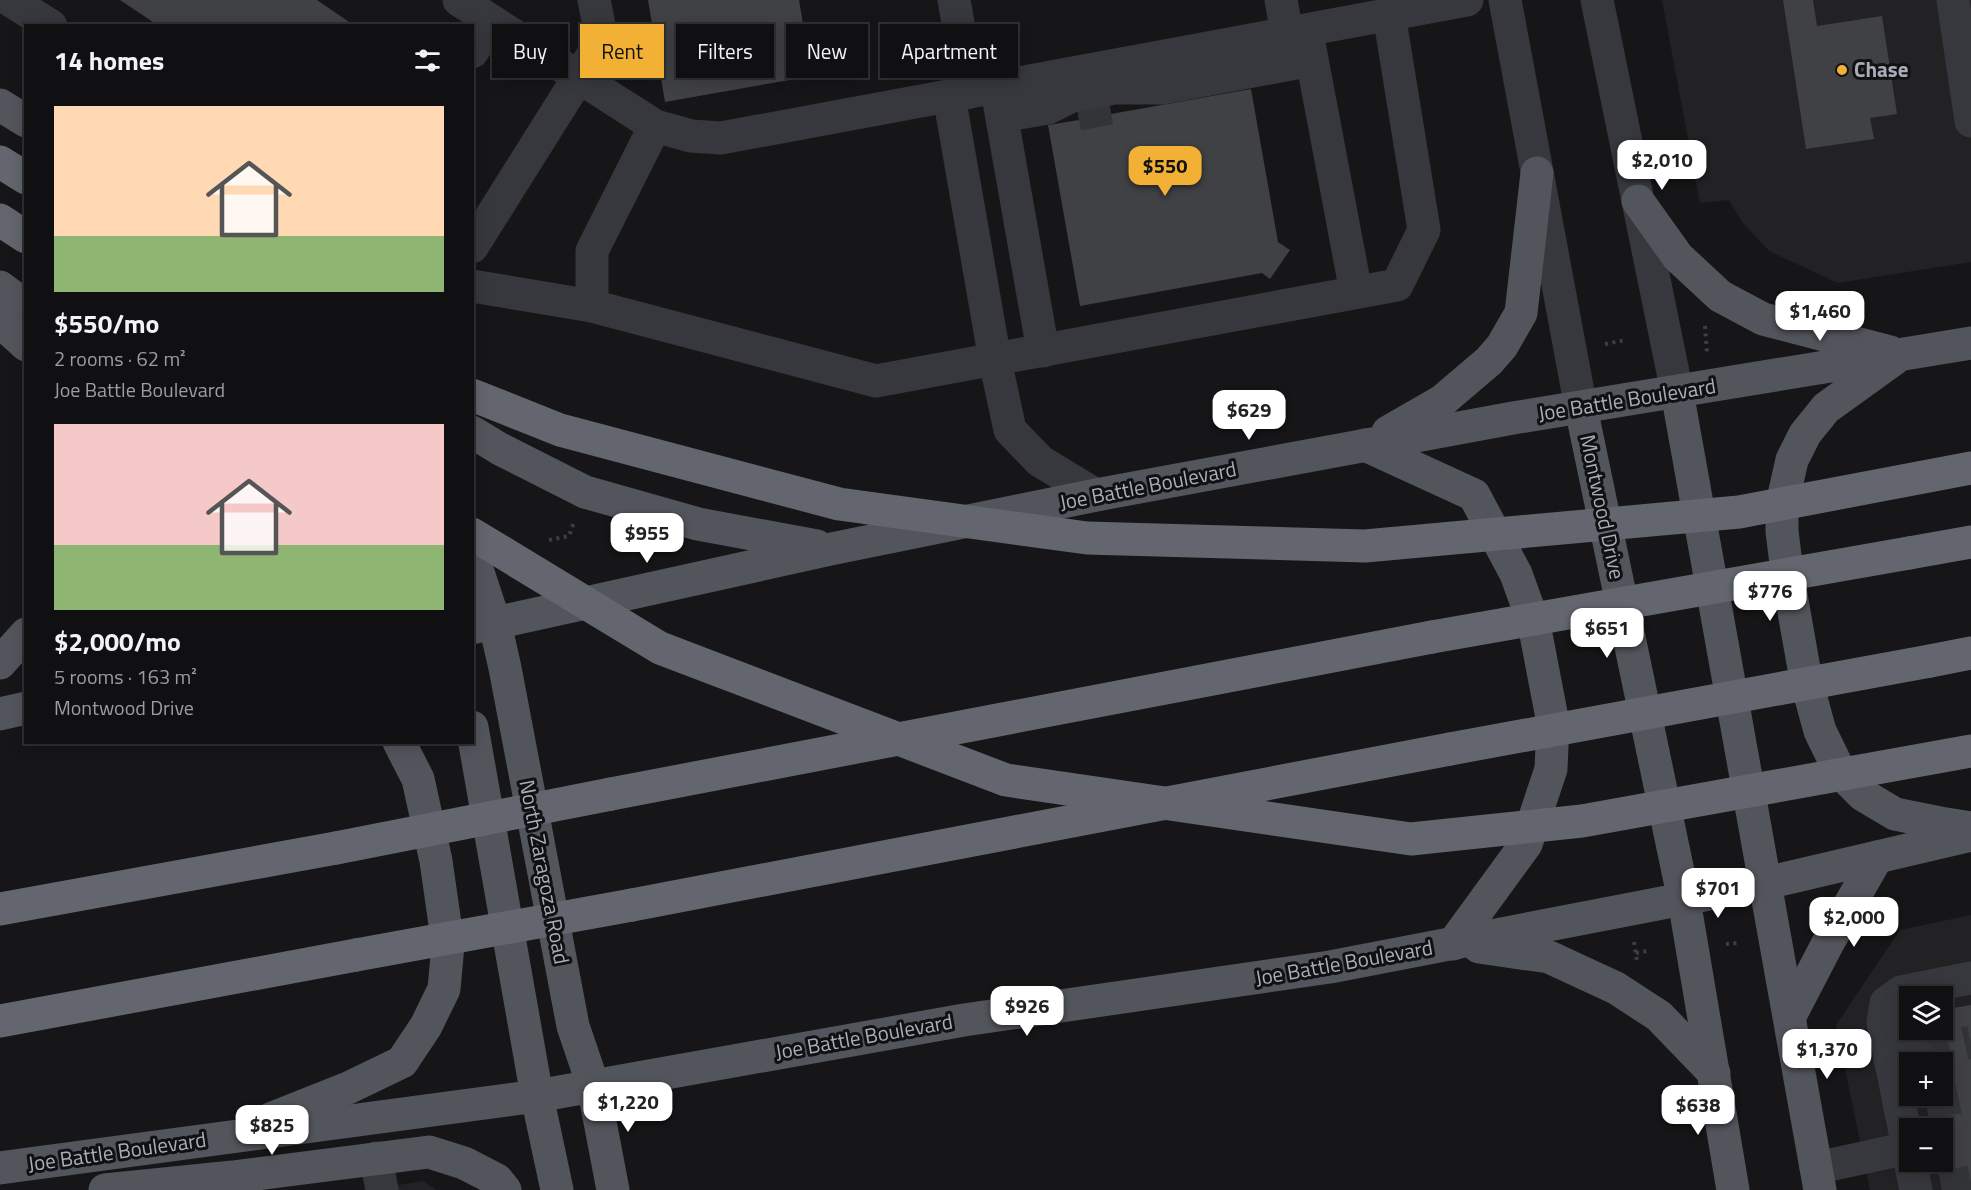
<!DOCTYPE html>
<meta charset="utf-8">
<style>
body{margin:0;font-family:"Titillium Web",sans-serif;background:#19191b;color:#f1f3f6;height:100vh;display:flex;flex-direction:column;font-size:22px;white-space:nowrap}
*{box-sizing:border-box;margin:0}
p{font-size:20px;color:#9c9d9f}
.icon{flex:none;width:33px;height:33px;fill:none;stroke:currentColor;stroke-width:2;stroke-linecap:round;stroke-linejoin:round}
.map{position:relative;flex:1;overflow:hidden}
.sheet{position:absolute;left:24px;top:24px;width:450px;height:720px;display:flex;flex-direction:column;background:#101012;border-radius:0px;box-shadow:0 3px 15px #0003,0 0 0 2px #303032}
.sheet>*{flex:none}
.top-card{position:absolute;left:492px;top:24px;width:570px;height:54px;display:flex;gap:12px}
.controls{position:absolute;left:1899px;top:986px;display:grid;gap:12px}
.controls a{display:grid;place-items:center;width:54px;height:54px;border-radius:0px;background:#101012;box-shadow:0 3px 15px #0003,0 0 0 2px #303032;font-size:30px}
.price{position:absolute;translate:-50% -51px;padding:0 14px;border-radius:12px;background:#fff;color:#222;font-size:20px;line-height:39px;filter:drop-shadow(0 2px 3px #0008)}
.price::after{content:'';position:absolute;left:50%;top:36px;width:18px;height:14px;margin-left:-9px;background:inherit;clip-path:polygon(0 0,100% 0,50% 100%)}
.price.active{background:#f2b134;color:#111}
ul{padding:0;list-style:none}
li{display:grid;align-content:center;gap:12px;height:318px;padding:0 30px}
li span{display:grid;place-items:center;height:186px;border-radius:0px;color:#555}
li>.icon{margin-inline-start:auto}
span .icon{width:108px;height:108px;fill:#fffc;stroke-width:1}
li b{font-size:26px}
h2{display:flex;justify-content:space-between;align-items:center;height:72px;padding:0 30px;font-size:26px}
.tag{padding:0 21px;border-radius:0px;background:#101012;box-shadow:0 3px 15px #0003,0 0 0 2px #303032;font-size:21px;line-height:54px}
.tag.active{background:#f2b134;color:#111}
.map>svg:first-child{display:block}
</style>
<div class="map">
<svg width="1971" height="1190" viewBox="0 0 1971 1190">
<rect width="100%" height="100%" fill="#161618"/>
<g fill="#222225" fill-rule="evenodd">
<path d="M1662,0H1971V262L1838,283L1769,251L1742,222L1729,200L1700,203Z"/>
<path d="M1971,915V1190H1870L1836,1025L1900,930ZM1910,996H1942V1029H1910ZM1910,1062H1942V1095H1910ZM1910,1128H1942V1161H1910Z"/>
<path d="M423,1181L437,1190H368Z"/>
</g>
<g fill="#404145">
<path d="M120,0H317L355,26H159Z"/>
<path d="M648,0H799L812,76L665,102Z"/>
<path d="M1783,0H1813L1817,26L1882,16L1897,114L1870,118L1874,139L1806,149Z"/>
<path d="M1251,89L1278,242L1290,250L1270,279L1262,273L1080,306L1048,125L1079,120L1077,108L1109,102L1111,114Z"/>
<path d="M1971,1005V1190H1942L1937,1161H1942V1128H1931L1925,1095H1942V1062H1919L1912,1029H1942V1010Z"/>
</g>
<g fill="none" stroke-linecap="round" stroke-linejoin="round">
<g stroke="#333438" stroke-width="33" stroke-dasharray="33 16" stroke-linecap="butt">
<path d="M1078,114L1110,108"/>
<path d="M1917,1054L1971,1042"/>
<path d="M1926,1104L1971,1094"/>
<path d="M1942,1188L1971,1182"/>
</g>
<g stroke="#3d3f44" stroke-width="4" stroke-dasharray="3 4.5" stroke-linecap="butt">
<path d="M1705,326L1707,352"/>
<path d="M1605,344L1626,340"/>
<path d="M549,540L569,536L574,522"/>
<path d="M1634,942L1637,961"/>
<path d="M1726,944L1739,943"/>
<path d="M1636,953L1647,951"/>
</g>
<g stroke="#37383d" stroke-width="33">
<path d="M10,0L51,26"/>
<path d="M459,0L655,126L691,136L721,138L1467,0"/>
<path d="M954,0L970,92"/>
<path d="M1281,0L1287,33"/>
<path d="M1505,0L1581,408"/>
<path d="M1597,0L1677,392"/>
<path d="M1953,0L1971,121"/>
<path d="M1308,38L1356,292"/>
<path d="M472,52L492,21"/>
<path d="M949,96L995,360L1010,430L1040,461L1096,495"/>
<path d="M998,96L1043,351"/>
<path d="M1002,116L1048,108L1072,96L1114,88H1162L1312,60"/>
<path d="M472,247L602,40L594,0"/>
<path d="M472,286L592,306L876,381L1397,285L1424,230L1389,14"/>
<path d="M592,306V251L655,126"/>
<path d="M1890,1060L1917,1054"/>
<path d="M1910,1157L1883,1022L1886,1003L1901,992L1971,978"/>
<path d="M376,1158L382,1190"/>
<path d="M1910,1161L1916,1190"/>
<path d="M1816,1168L1908,1148"/>
</g>
<g stroke="#53555c" stroke-width="33">
<path d="M0,105L26,121"/>
<path d="M1638,201L1678,257L1720,296L1763,319L1890,352"/>
<path d="M0,287L26,306"/>
<path d="M0,321L26,345"/>
<path d="M1894,359L1826,408L1805,434L1792,460L1782,504V531L1787,572L1806,680L1820,731L1840,772L1863,795L1895,814L1940,823L1971,828"/>
<path d="M1677,392L1820,1190"/>
<path d="M1581,408L1684,900L1733,1190"/>
<path d="M472,432L500,449L585,492L698,524L817,546"/>
<path d="M1388,432L1442,401L1489,361L1502,346L1521,313L1537,173"/>
<path d="M1365,445L1474,495L1516,574L1534,624L1553,723L1551,769L1526,844L1453,944"/>
<path d="M472,554L495,624L505,668L573,1026L593,1085L613,1190"/>
<path d="M472,628L831,549L1096,495L1513,418L1971,343"/>
<path d="M0,663L26,634"/>
<path d="M0,714L26,708"/>
<path d="M472,727L537,1096L557,1190"/>
<path d="M1479,947L1549,957L1616,988L1659,1016L1714,1073"/>
<path d="M1790,1016L1829,941L1877,857"/>
<path d="M270,1119L348,1088L402,1062L426,1026L444,989L448,945L436,861L418,779L399,742"/>
<path d="M0,1168L537,1096L964,1020L1330,967L1766,883L1971,835"/>
<path d="M105,1190L233,1177L429,1152L464,1163L497,1180L505,1190"/>
</g>
<g stroke="#63666e" stroke-width="33">
<path d="M0,162L26,178"/>
<path d="M0,220L26,237"/>
<path d="M1909,553L1971,542"/>
<path d="M1930,661L1971,653"/>
<path d="M611,794L1432,637"/>
<path d="M632,905L1450,749"/>
<path d="M0,909L336,848"/>
<path d="M0,1021L356,955"/>
</g>
<g stroke="#63666e" stroke-width="33">
<path d="M472,395L560,430L839,504L1087,538L1365,546L1739,512L1971,468"/>
<path d="M472,534L660,648L1006,780L1411,839L1582,821L1971,751"/>
<path d="M1432,637L1909,553"/>
<path d="M1450,749L1930,661"/>
<path d="M336,848L611,794"/>
<path d="M356,955L632,905"/>
</g>
</g>
<circle fill="#f2b134" stroke="#111113" stroke-width="2" cx="1842" cy="70" r="6"/>
<g text-anchor="middle" stroke-width="6" stroke-linejoin="round" paint-order="stroke">
<g font-size="21" font-weight="bold" fill="#a8adb8" stroke="#111113" text-anchor="start">
<text x="1854" y="77">Chase</text>
</g>
<g font-size="21" fill="#a8adb8" stroke="#111113">
<text transform="translate(1627 400) rotate(-9)" y="7">Joe Battle Boulevard</text>
<text transform="translate(1148 486) rotate(-11)" y="7">Joe Battle Boulevard</text>
<text transform="translate(1602 507) rotate(78)" y="7">Montwood Drive</text>
<text transform="translate(544 872) rotate(79)" y="7">North Zaragoza Road</text>
<text transform="translate(1344 963) rotate(-10)" y="7">Joe Battle Boulevard</text>
<text transform="translate(864 1037) rotate(-10)" y="7">Joe Battle Boulevard</text>
<text transform="translate(117 1152) rotate(-8)" y="7">Joe Battle Boulevard</text>
</g>
</g>
</svg>
<div class="controls">
<a><svg class="icon" aria-label="layers" viewBox="0 0 24 24"><path d="M12 4l9 5-9 5-9-5zM3 14l9 5 9-5"/></svg></a>
<a>+</a>
<a>−</a>
</div>
<b class="price" style="left:1662px;top:191px">$2,010</b>
<b class="price active" style="left:1165px;top:197px">$550</b>
<b class="price" style="left:1820px;top:342px">$1,460</b>
<b class="price" style="left:1249px;top:441px">$629</b>
<b class="price" style="left:647px;top:564px">$955</b>
<b class="price" style="left:1770px;top:622px">$776</b>
<b class="price" style="left:1607px;top:659px">$651</b>
<b class="price" style="left:1718px;top:919px">$701</b>
<b class="price" style="left:1854px;top:948px">$2,000</b>
<b class="price" style="left:1027px;top:1037px">$926</b>
<b class="price" style="left:1827px;top:1080px">$1,370</b>
<b class="price" style="left:628px;top:1133px">$1,220</b>
<b class="price" style="left:1698px;top:1136px">$638</b>
<b class="price" style="left:272px;top:1156px">$825</b>
<div class="top-card">
<a class="tag">Buy</a>
<a class="tag active">Rent</a>
<a class="tag">Filters</a>
<a class="tag">New</a>
<a class="tag">Apartment</a>
</div>
<section class="sheet">
<h2>14 homes<svg class="icon" aria-label="filters" viewBox="0 0 24 24"><path d="M4 7h16M4 17h16"/><circle cx="9" cy="7" r="2"/><circle cx="15" cy="17" r="2"/></svg></h2>
<ul>
<li><span style="background:linear-gradient(#ffd9b3 70%,#8fb573 0)"><svg class="icon" aria-label="home" viewBox="0 0 24 24"><path d="M3 11l9-7 9 7M6 9v11h12V9"/></svg></span><div><b>$550/mo</b><p>2 rooms · 62 m²</p><p>Joe Battle Boulevard</p></div></li>
<li><span style="background:linear-gradient(#f6c9c9 65%,#8fb573 0)"><svg class="icon" aria-label="home" viewBox="0 0 24 24"><path d="M3 11l9-7 9 7M6 9v11h12V9"/></svg></span><div><b>$2,000/mo</b><p>5 rooms · 163 m²</p><p>Montwood Drive</p></div></li>
</ul>
</section>
</div>
